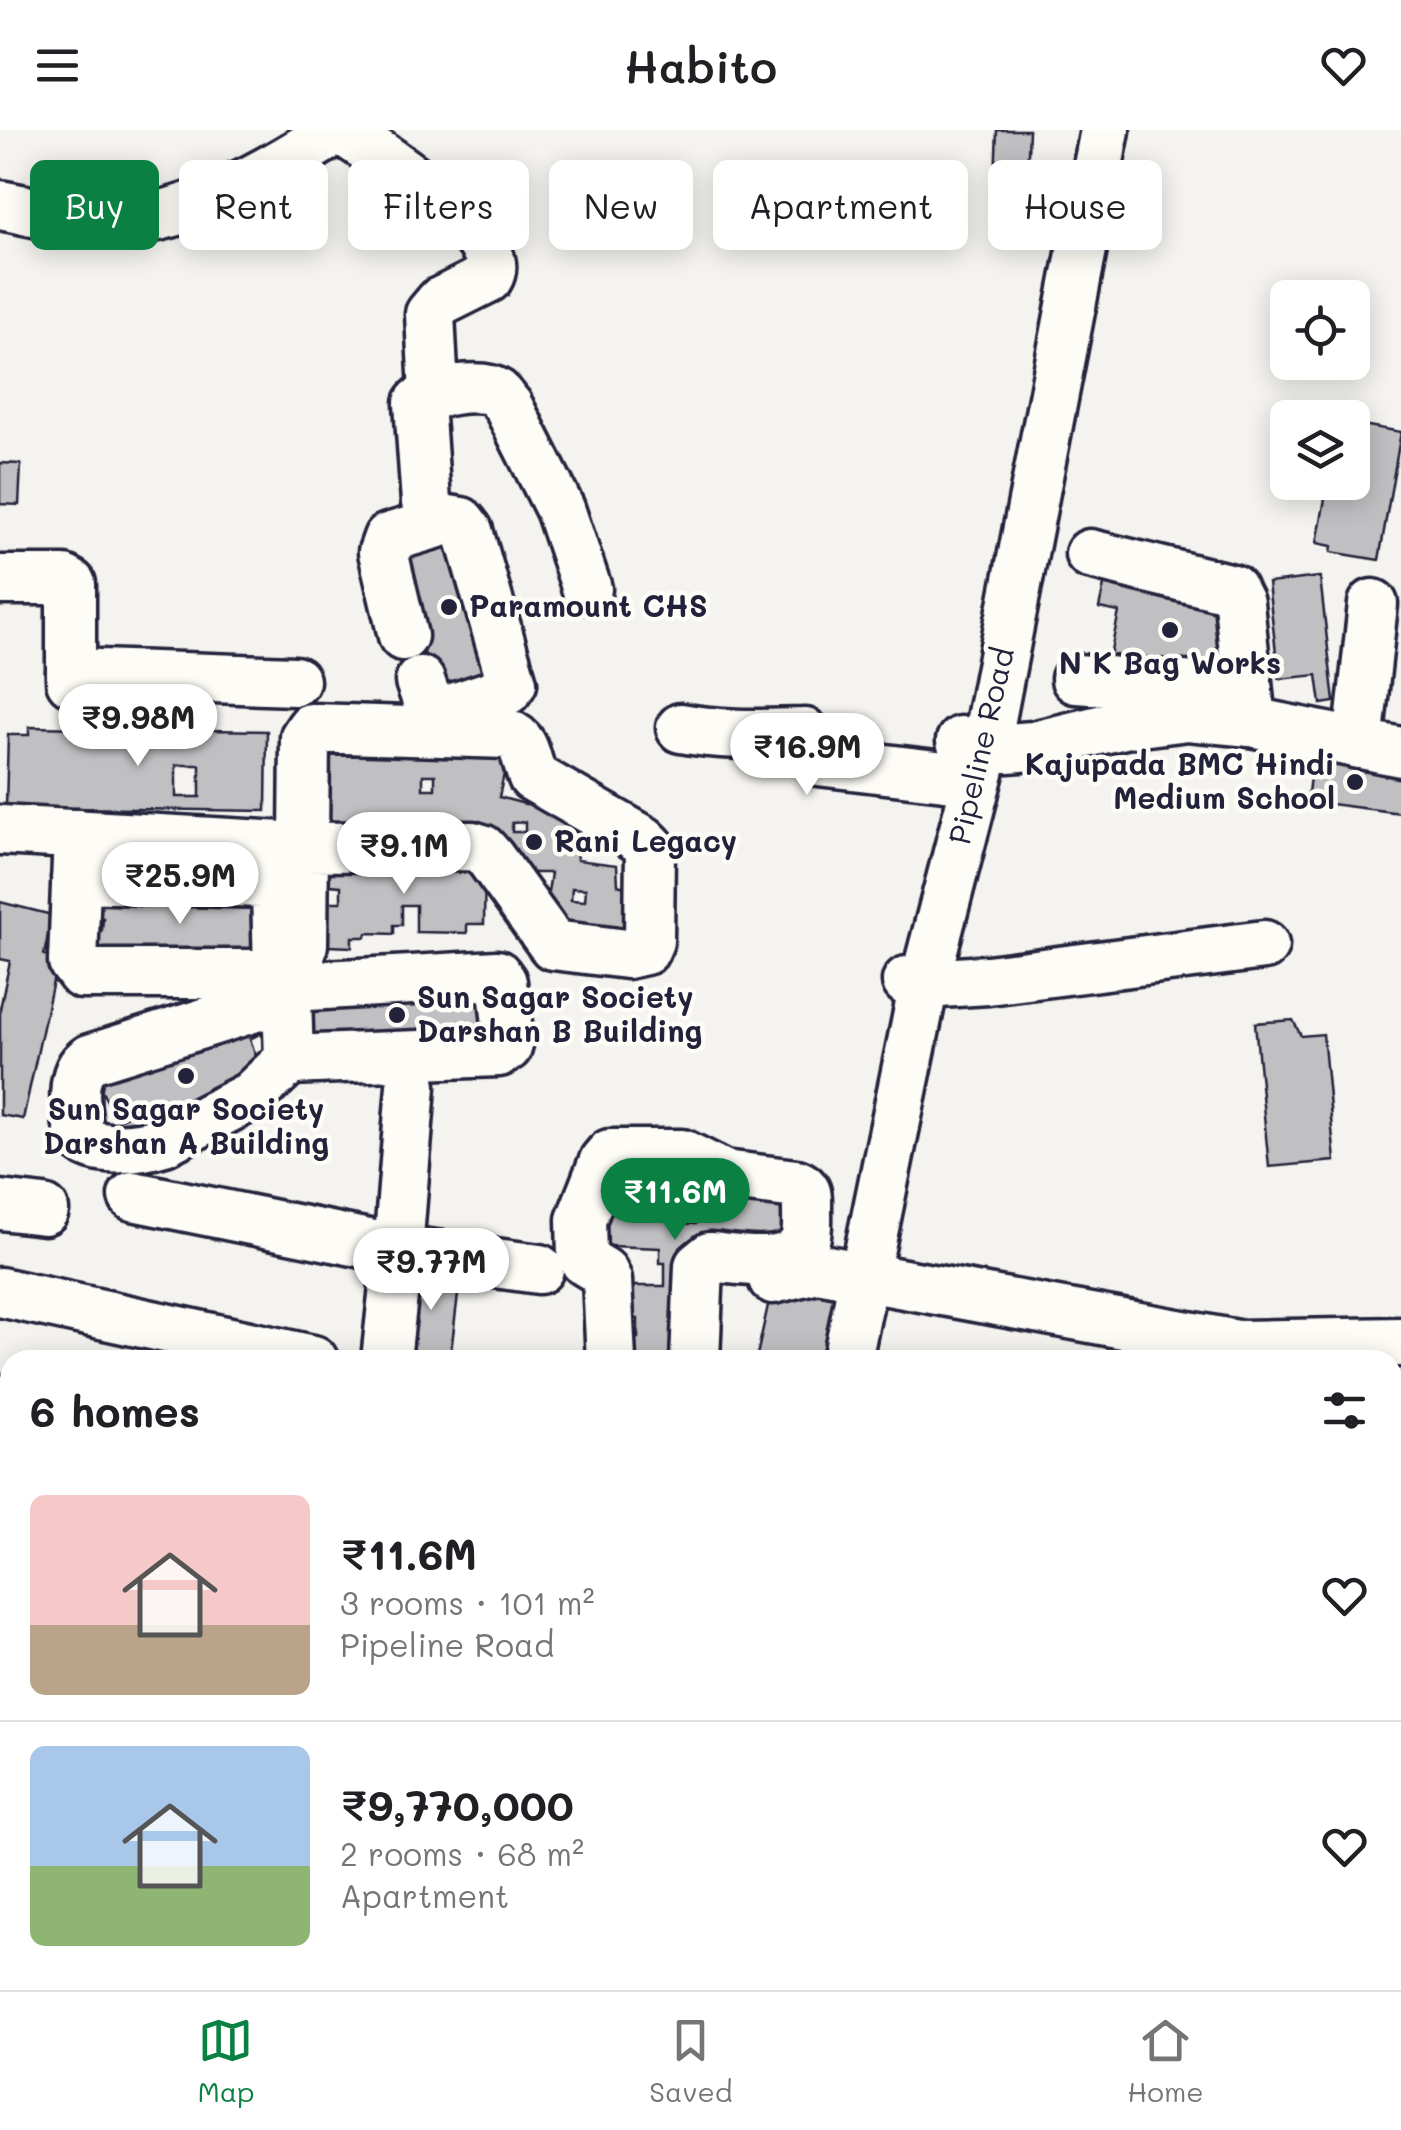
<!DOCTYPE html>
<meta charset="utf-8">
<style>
body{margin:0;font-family:Mali,sans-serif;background:#f2f2f2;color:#202124;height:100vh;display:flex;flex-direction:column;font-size:38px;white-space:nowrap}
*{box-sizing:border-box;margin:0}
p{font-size:32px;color:#757577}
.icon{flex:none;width:55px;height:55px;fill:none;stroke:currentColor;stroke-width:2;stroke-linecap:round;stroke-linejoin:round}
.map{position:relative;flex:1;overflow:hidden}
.details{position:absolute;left:0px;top:1220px;width:1402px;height:640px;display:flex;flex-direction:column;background:#fff;border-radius:30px 30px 0 0;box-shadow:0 5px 25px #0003}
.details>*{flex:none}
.top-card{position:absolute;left:30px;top:30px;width:1342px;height:90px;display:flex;gap:20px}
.controls{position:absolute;left:1270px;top:150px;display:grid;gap:20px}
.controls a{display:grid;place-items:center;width:100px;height:100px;border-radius:15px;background:#fff;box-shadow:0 5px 25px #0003;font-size:50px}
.price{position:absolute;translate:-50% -85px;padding:0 22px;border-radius:35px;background:#fff;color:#222;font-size:32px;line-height:65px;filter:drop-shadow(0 2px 5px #0008)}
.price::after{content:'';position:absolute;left:50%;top:60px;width:30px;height:22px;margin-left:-15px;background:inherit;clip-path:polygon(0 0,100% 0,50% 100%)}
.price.selected{background:#0b8043;color:#fff}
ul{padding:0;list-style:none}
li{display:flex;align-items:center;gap:30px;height:250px;padding:0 30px}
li+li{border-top:2px solid #e0e0e0}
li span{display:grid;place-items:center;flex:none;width:280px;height:200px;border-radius:15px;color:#555}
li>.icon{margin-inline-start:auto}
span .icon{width:120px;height:120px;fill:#fffc;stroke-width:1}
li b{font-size:42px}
h2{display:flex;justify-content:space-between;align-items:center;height:120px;padding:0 30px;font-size:42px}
.chip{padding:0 35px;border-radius:15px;background:#fff;box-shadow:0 5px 25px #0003;font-size:35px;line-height:90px}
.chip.selected{background:#0b8043;color:#fff}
header{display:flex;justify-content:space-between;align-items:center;height:130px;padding:0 30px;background:#fff;font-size:45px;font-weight:600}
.tabs{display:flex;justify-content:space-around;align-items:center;height:140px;border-top:2px solid #e0e0e0;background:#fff;font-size:28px;color:#757577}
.tabs a{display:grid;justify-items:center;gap:5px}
.tabs .selected{color:#0b8043}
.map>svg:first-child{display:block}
</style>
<header><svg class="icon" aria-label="menu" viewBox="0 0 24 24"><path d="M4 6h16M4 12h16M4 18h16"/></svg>Habito<svg class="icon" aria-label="heart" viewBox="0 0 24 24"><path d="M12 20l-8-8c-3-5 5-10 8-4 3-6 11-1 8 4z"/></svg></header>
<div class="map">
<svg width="1401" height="1860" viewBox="0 0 1401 1860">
<rect width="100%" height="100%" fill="#f4f3ef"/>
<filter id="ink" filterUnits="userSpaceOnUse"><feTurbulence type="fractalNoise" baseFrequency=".01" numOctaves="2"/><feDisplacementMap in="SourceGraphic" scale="20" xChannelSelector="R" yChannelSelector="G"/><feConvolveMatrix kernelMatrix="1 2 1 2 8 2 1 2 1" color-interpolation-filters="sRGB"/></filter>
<g filter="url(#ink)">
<g fill="#c0bfc2" stroke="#22223b" stroke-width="2.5" fill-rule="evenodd">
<path d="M997,0H1029L1026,73L994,72Z"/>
<path d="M1352,293L1401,302L1379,430L1331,422L1332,416L1317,413L1328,352H1352Z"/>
<path d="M0,333L21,334L19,375L0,374Z"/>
<path d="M453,400L498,559L440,576L393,417Z"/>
<path d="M1108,437L1223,463L1226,555L1109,530L1119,482L1099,478Z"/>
<path d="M1320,447L1334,572L1321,574L1317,545L1279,549L1268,453Z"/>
<path d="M29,597L267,601L266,681L6,677L8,605H29ZM176,635H200V667H176Z"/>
<path d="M314,607L511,611L499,667L525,674L523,660L574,693L577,730L617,735L618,755L642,763L639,811H566L544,788L551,743H509L479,703V692L312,695ZM423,645H435V659H423ZM525,692V702H512V693ZM572,758L586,759L585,771L571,770Z"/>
<path d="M1313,622L1401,634V683L1307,671Z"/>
<path d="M329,730L485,733L484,794H467V803L416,802V775H402V795H394V804L367,803L366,807H352V817L328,816V772H341V756L329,755Z"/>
<path d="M83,752L270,759L274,841L80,836L94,800H102L103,788H93Z"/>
<path d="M0,772L52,785L44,825L58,828L23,989L0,985V879L10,831L0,829Z"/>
<path d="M493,848L498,904L300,921L295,866Z"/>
<path d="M253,884L262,903L250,909L258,932L231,956L123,1007L116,991L129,985L121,969L109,975L98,953Z"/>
<path d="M1293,890L1301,906L1323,904L1335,1031L1269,1037L1255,893Z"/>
<path d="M617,1025L684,1028L683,1058H675L674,1093L696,1094L697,1055L784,1061L789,1108L696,1119L690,1230H618L631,1208H638V1189H626L616,1156H665V1133H660V1118L586,1115Z"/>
<path d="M411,1134L461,1140L450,1230H401Z"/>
<path d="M839,1146L822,1230H756L772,1157Z"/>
</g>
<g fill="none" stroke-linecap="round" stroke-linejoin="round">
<g stroke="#22223b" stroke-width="55">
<g id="minor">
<path d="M342,0C372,21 514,107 488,148L440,172L430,184L434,263"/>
<path d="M0,75C38,82 77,93 116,92C191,89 275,40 336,0"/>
<path d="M431,395L426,372L419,273C429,260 483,253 497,263C502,267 504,272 508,276L560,379L587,459"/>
<path d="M1090,424L1232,459L1239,473L1251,592"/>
<path d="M0,450H64L71,454V551"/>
<path d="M403,506L383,422L388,408L448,390L461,392L468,401L512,553L507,560L439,583L429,576L420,551"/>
<path d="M71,543L295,551"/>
<path d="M1076,549L1227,559"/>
<path d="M681,598C723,606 762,604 805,603L818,631L953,647"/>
<path d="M961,611L1007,618L1033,616L1124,594L1188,586L1251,592L1401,622"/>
<path d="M1358,614L1373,474"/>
<path d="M0,700L302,717L472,716L482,719L490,728L553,815L627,824L645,820L649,811L650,717L643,710L533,647C525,630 527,611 508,604L311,598L305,607L303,814L296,847L287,867L289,930L251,966L164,1011C142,1018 97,1025 80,1007C76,984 68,943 90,929L287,867"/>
<path d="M76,748L271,753L276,758L278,844H82L73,832L78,704"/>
<path d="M907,851L924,854L988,850L1264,815"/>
<path d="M289,930L499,922L507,917L509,910L502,852L497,845L291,857"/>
<path d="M411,956L398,1120L539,1139"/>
<path d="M133,1066L398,1120L386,1230"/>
<path d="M0,1075L44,1080"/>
<path d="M773,1149L817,1138L1238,1215L1401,1212"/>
<path d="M0,1162L313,1230"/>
<path d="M611,1230L607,1150L603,1142L585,1131L582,1125L581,1090L604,1031L610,1024H682L724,1045L796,1054C809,1059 807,1066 807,1079C807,1089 808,1101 805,1110C792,1142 736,1129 710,1127L699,1136L695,1230"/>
<path d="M847,1230L924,854L986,615L1105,0"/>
<path d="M0,1270L10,1288"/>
<path d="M0,1473L10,1475"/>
<path d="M1392,1557H1401"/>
<path d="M0,1710L10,1712"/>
<path d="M1392,1775L1401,1772"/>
<path d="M822,1850L878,1860"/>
<path d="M700,1860L703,1850"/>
<path d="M1050,1860L1097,1850"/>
</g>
</g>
<use href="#minor" stroke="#fdfcf7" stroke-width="48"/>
</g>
</g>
<g fill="#22223b" stroke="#fdfcf7" stroke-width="4">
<circle cx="449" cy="477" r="10"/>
<circle cx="1170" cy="500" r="10"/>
<circle cx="1355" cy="652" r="10"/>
<circle cx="534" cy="712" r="10"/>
<circle cx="397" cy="885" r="10"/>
<circle cx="186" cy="946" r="10"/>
</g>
<g text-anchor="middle" stroke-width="9" stroke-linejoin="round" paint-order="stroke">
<g font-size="30" font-weight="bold" fill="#22223b" stroke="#fdfcf7" text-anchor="start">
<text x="469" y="487">Paramount CHS</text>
<text x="1170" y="544" text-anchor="middle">N K Bag Works</text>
<text x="1335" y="645" text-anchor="end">Kajupada BMC Hindi<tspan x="1335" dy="34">Medium School</tspan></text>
<text x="554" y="722">Rani Legacy</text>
<text x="417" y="878">Sun Sagar Society<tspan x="417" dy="34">Darshan B Building</tspan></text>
<text x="186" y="990" text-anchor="middle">Sun Sagar Society<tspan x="186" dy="34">Darshan A Building</tspan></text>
</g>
<g font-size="30" fill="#22223b" stroke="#fdfcf7">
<text transform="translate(982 616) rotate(-77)" y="10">Pipeline Road</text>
</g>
</g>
</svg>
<div class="controls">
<a><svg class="icon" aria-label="locate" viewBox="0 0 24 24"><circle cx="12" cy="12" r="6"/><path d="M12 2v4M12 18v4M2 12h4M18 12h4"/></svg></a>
<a><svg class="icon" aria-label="layers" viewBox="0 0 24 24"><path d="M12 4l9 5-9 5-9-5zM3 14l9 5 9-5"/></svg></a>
</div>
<b class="price" style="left:138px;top:639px">₹9.98M</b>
<b class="price" style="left:807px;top:668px">₹16.9M</b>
<b class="price" style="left:404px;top:767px">₹9.1M</b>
<b class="price" style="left:180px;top:797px">₹25.9M</b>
<b class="price selected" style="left:675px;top:1113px">₹11.6M</b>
<b class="price" style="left:431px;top:1183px">₹9.77M</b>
<div class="top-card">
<a class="chip selected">Buy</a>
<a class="chip">Rent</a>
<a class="chip">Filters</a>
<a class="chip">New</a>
<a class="chip">Apartment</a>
<a class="chip">House</a>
</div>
<section class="details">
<h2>6 homes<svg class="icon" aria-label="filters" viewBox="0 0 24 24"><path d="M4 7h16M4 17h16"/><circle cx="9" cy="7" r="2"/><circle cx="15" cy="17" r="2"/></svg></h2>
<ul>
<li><span style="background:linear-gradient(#f6c9c9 65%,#b9a48a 0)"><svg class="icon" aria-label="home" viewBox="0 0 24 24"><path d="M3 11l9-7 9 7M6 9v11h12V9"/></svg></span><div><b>₹11.6M</b><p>3 rooms · 101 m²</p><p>Pipeline Road</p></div><svg class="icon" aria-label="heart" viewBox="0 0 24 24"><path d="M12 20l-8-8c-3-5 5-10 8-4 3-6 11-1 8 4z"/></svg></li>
<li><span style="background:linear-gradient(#a9c7e8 60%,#8fb573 0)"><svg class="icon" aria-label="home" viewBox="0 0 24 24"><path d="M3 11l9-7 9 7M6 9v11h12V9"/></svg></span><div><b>₹9,770,000</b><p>2 rooms · 68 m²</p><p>Apartment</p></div><svg class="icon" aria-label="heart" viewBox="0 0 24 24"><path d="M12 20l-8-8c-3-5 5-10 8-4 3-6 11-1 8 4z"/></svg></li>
</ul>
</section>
</div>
<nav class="tabs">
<a class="selected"><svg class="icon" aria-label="map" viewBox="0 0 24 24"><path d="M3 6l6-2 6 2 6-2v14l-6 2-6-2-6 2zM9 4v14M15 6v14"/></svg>Map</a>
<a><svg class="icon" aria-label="saved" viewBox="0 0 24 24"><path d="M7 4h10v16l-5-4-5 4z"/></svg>Saved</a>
<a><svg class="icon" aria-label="home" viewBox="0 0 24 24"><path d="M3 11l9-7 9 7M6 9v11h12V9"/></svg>Home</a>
</nav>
